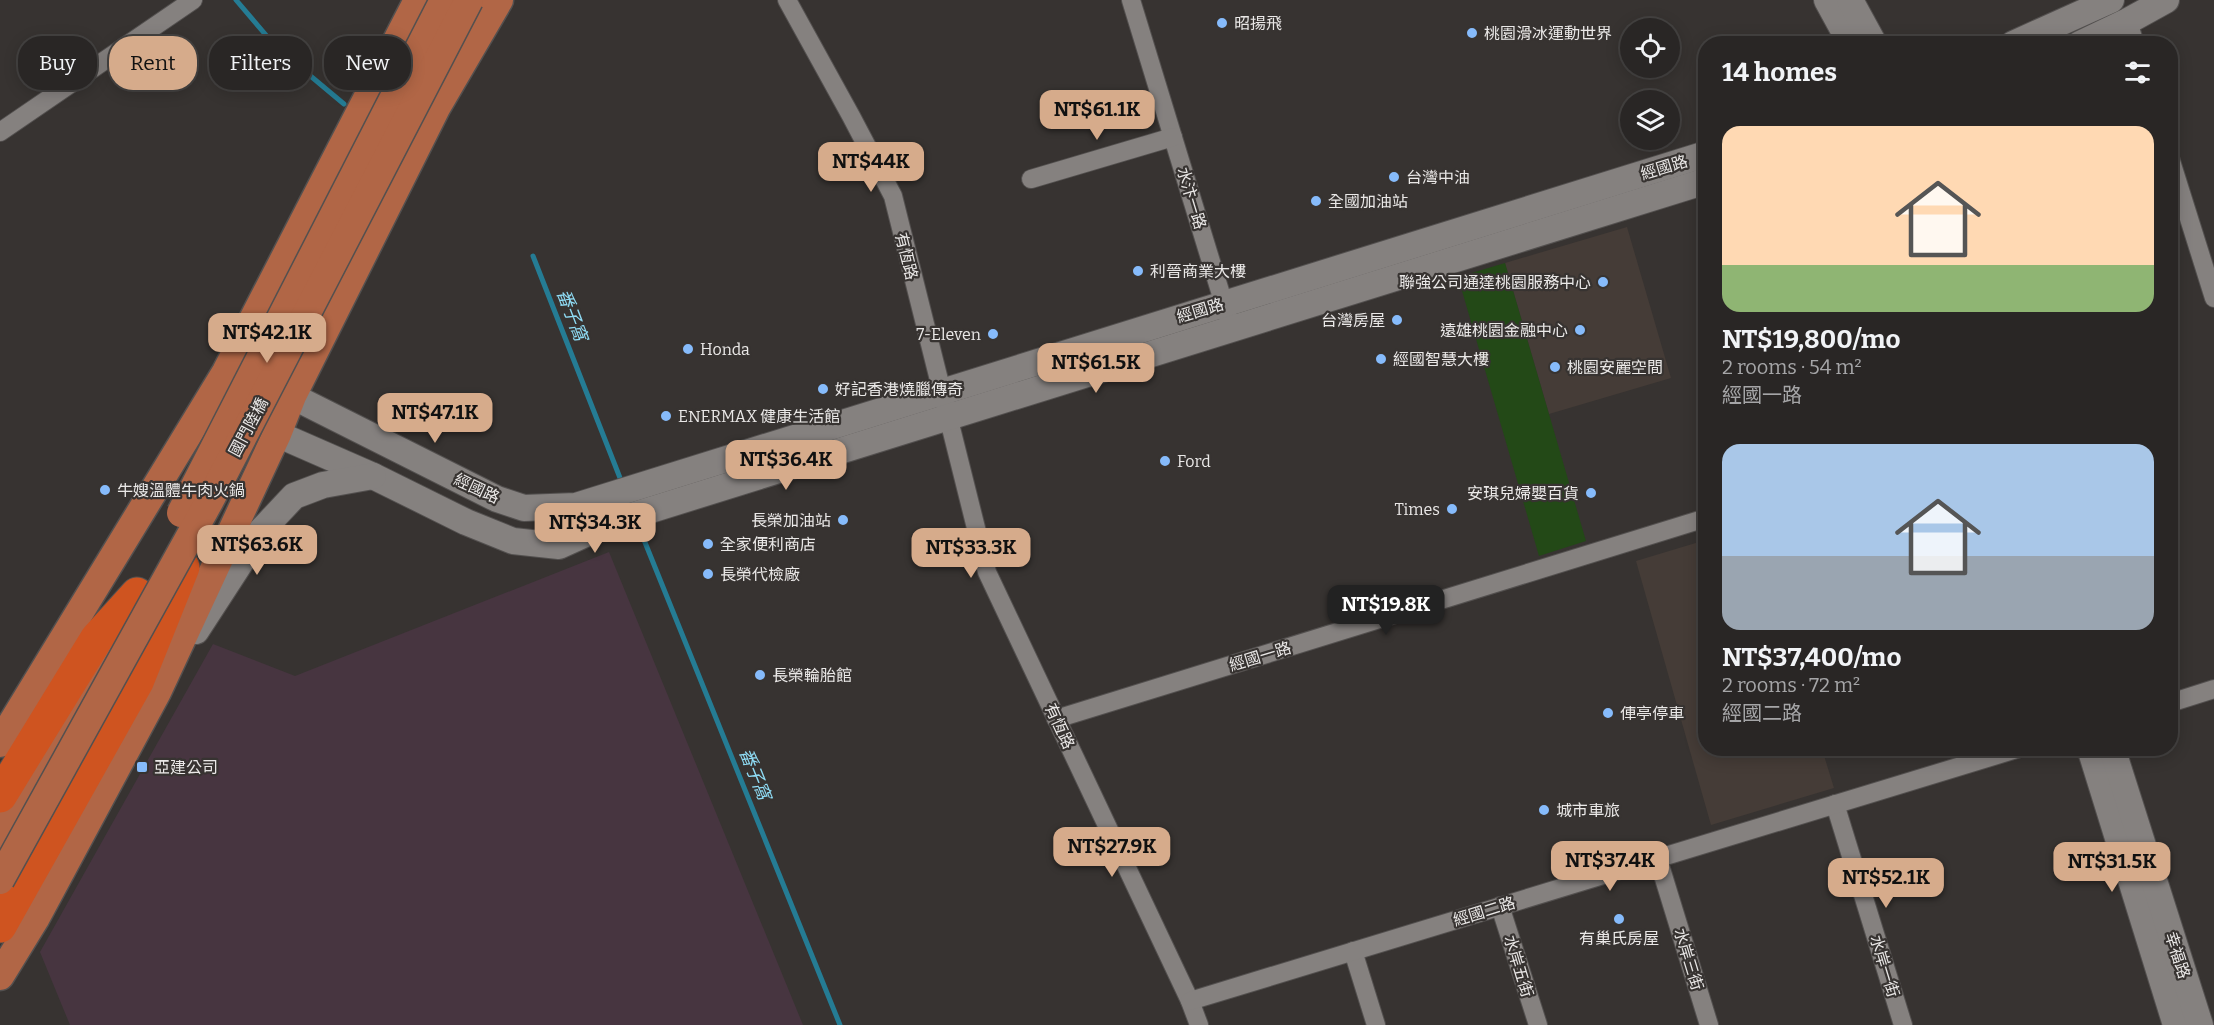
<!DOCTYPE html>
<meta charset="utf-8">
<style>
body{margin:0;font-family:Bitter,"Noto Sans TC",serif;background:#312e2d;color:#f1f3f6;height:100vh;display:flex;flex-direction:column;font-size:22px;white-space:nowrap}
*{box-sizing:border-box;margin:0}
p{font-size:20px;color:#a5a5a7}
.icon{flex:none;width:33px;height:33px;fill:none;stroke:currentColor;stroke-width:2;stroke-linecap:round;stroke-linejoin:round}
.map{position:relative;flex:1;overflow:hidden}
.panel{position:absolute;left:1698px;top:36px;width:480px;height:720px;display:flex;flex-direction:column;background:#292625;border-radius:24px;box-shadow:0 3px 15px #0003,0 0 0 2px #454342}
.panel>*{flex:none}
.guide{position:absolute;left:18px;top:36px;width:570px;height:54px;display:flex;gap:12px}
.fabs{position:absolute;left:1620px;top:18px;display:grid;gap:12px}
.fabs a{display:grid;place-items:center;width:60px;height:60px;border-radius:50%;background:#292625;box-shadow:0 3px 15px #0003,0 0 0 2px #454342;font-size:30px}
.price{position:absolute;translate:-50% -51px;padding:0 14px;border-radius:12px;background:#d6ab8b;color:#111;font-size:20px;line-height:39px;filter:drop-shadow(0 2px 3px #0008)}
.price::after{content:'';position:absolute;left:50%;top:36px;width:18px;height:14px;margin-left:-9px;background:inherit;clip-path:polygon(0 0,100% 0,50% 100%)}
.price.on{background:#222;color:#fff}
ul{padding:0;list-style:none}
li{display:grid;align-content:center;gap:12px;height:318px;padding:0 24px}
li span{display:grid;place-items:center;height:186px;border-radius:18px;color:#555}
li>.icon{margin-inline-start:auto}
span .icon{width:108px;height:108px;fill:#fffc;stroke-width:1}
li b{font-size:26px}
h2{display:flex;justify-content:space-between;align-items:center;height:72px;padding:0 24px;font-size:26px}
.tag{padding:0 21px;border-radius:24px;background:#292625;box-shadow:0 3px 15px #0003,0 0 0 2px #454342;font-size:21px;line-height:54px}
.tag.on{background:#d6ab8b;color:#111}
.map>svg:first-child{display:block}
</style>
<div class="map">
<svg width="2214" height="1025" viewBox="0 0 2214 1025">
<rect width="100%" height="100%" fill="#373331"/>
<g fill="#453c37">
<path d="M1627,227L1671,378L1549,414L1505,263Z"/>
<path d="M1699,542L1706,564V748L1822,749L1834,788L1711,825L1636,561Z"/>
</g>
<path fill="#473540" d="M609,552L803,1025H70L40,952L213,644L295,676Z"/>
<path fill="#234917" d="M1505,263L1586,541L1539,556L1458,277Z"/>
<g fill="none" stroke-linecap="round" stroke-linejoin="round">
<g stroke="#257c94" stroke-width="5">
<path d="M236,0L277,48L344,104"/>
<path d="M533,256L622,483"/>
<path d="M642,535L840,1025"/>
</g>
<g stroke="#53504f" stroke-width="20">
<g id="street">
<path d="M787,0L851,116L893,196L987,572L1190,1001L1199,1025"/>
<path d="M1131,0L1227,314"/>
<path d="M2128,21L2135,44"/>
<path d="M0,132L193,0"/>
<path d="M2170,158L2214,298"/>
<path d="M1031,179L1173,137"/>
<path d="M2170,703L2214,689"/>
<path d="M1056,719L1706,518"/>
<path d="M1835,804L1903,1025"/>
<path d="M1658,859L1709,1025"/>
<path d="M1500,906L1538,1025"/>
<path d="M1353,951L1376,1025"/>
<path d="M1190,1001L2020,748"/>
</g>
</g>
<g stroke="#53504f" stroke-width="28">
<g id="secondary">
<path d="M1827,0L1851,44"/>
<path d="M1850,0L1874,44"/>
<path d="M2013,44L2111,0"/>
<path d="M2080,44L2128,21L2166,0"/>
<path d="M274,390L292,396L497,499L524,508L576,506L1706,154"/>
<path d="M277,434L373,476L466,522L513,541L559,546L612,522L1706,181"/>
<path d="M196,631L261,531L294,496L323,485L373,476"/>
<path d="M2090,748L2176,1025"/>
<path d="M2112,748L2200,1025"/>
</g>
</g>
<g stroke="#53504f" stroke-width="31">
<g id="primary">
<path d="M0,743L226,372L418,0"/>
<path d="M0,835L105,654"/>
<path d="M0,976L35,919L157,692L277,434L292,396L436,108L499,0"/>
</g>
</g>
<g stroke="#53504f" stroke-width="35">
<g id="highway">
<path d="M0,796L97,638L137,594"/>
<path d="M0,926L137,682L183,567"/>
</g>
</g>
<use href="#street" stroke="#85817f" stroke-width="18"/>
<use href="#secondary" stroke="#85817f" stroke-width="26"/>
<use href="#primary" stroke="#b16646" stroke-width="28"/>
<use href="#highway" stroke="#cf5420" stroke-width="33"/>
<g stroke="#53504f" stroke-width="31" stroke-linecap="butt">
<g id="primary-bridge">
<path d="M181,513L444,0"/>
<path d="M0,880L209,502L469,0"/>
</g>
</g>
<use href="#primary-bridge" stroke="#b16646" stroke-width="28"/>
</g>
<g fill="#86bbfb" stroke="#373331" stroke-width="2">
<circle cx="1222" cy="23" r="6"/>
<circle cx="1472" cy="33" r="6"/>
<circle cx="1394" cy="177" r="6"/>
<circle cx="1316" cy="201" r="6"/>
<circle cx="1138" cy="271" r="6"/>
<circle cx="1603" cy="282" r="6"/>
<circle cx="1397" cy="320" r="6"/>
<circle cx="1580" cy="330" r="6"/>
<circle cx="993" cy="334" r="6"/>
<circle cx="688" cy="349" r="6"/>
<circle cx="1381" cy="359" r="6"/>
<circle cx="1555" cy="367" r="6"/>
<circle cx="823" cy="389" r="6"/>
<circle cx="666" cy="416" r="6"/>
<circle cx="1165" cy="461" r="6"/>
<circle cx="105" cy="490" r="6"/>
<circle cx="1591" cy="493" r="6"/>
<circle cx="1452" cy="509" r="6"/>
<circle cx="843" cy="520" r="6"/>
<circle cx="708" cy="544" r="6"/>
<circle cx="708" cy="574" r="6"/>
<circle cx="760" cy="675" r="6"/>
<circle cx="1608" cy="713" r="6"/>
<rect x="136" y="761" width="12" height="12" rx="3"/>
<circle cx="1544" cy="810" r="6"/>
<circle cx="1619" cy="919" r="6"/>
</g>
<g text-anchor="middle" stroke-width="4.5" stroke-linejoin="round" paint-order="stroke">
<g font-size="16" fill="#eae8e7" stroke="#373331" text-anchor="start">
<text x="1234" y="29">昭揚飛</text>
<text x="1484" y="39">桃園滑冰運動世界</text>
<text x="1406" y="183">台灣中油</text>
<text x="1328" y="207">全國加油站</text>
<text x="1150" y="277">利晉商業大樓</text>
<text x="1591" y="288" text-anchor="end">聯強公司通達桃園服務中心</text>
<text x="1385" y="326" text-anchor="end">台灣房屋</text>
<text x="1568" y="336" text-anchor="end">遠雄桃園金融中心</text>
<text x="981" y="340" text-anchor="end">7-Eleven</text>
<text x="700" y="355">Honda</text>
<text x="1393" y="365">經國智慧大樓</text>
<text x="1567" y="373">桃園安麗空間</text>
<text x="835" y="395">好記香港燒臘傳奇</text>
<text x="678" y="422">ENERMAX 健康生活館</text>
<text x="1177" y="467">Ford</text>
<text x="117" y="496">牛嫂溫體牛肉火鍋</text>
<text x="1579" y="499" text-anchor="end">安琪兒婦嬰百貨</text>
<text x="1440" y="515" text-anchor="end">Times</text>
<text x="831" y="526" text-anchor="end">長榮加油站</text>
<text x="720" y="550">全家便利商店</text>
<text x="720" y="580">長榮代檢廠</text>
<text x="772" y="681">長榮輪胎館</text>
<text x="1620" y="719">俥亭停車</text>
<text x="154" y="773">亞建公司</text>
<text x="1556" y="816">城市車旅</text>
<text x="1619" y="944" text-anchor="middle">有巢氏房屋</text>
</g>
<g font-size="16" fill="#eae8e7" stroke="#373331">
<text transform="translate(1664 167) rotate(-17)" y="6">經國路</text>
<text transform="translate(1192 198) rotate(73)" y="6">水汴一路</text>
<text transform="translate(907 256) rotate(76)" y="6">有恆路</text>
<text transform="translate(1200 310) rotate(-17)" y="6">經國路</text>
<text transform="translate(248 427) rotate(-62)" y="6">國門陸橋</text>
<text transform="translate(477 488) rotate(25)" y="6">經國路</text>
<text transform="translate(1260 656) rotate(-17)" y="6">經國一路</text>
<text transform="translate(1060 726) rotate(65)" y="6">有恆路</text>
<text transform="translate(1484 911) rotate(-17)" y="6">經國二路</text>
<text transform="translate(2178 955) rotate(72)" y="6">幸福路</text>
<text transform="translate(1689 959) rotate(73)" y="6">水岸三街</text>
<text transform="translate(1519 966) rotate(73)" y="6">水岸五街</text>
<text transform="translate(1885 966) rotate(73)" y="6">水岸一街</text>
</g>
<g font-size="18" font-style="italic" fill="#8fdcf5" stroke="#373331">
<text transform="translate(572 315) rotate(69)" y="6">番子窩</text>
<text transform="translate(755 774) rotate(68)" y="6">番子窩</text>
</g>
</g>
</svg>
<div class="fabs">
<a><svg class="icon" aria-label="locate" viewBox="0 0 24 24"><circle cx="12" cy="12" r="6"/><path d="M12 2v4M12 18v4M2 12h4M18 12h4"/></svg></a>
<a><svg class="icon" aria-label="layers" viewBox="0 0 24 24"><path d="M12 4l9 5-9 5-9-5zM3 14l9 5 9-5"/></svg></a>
</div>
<b class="price" style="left:1097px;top:141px">NT$61.1K</b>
<b class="price" style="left:871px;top:193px">NT$44K</b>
<b class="price" style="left:267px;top:364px">NT$42.1K</b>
<b class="price" style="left:1096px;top:394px">NT$61.5K</b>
<b class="price" style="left:435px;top:444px">NT$47.1K</b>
<b class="price" style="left:786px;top:491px">NT$36.4K</b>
<b class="price" style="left:595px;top:554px">NT$34.3K</b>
<b class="price" style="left:257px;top:576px">NT$63.6K</b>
<b class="price" style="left:971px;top:579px">NT$33.3K</b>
<b class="price on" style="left:1386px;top:636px">NT$19.8K</b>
<b class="price" style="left:1112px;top:878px">NT$27.9K</b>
<b class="price" style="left:1610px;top:892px">NT$37.4K</b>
<b class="price" style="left:2112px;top:893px">NT$31.5K</b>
<b class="price" style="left:1886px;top:909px">NT$52.1K</b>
<div class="guide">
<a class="tag">Buy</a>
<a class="tag on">Rent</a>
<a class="tag">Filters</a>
<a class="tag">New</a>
</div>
<section class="panel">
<h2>14 homes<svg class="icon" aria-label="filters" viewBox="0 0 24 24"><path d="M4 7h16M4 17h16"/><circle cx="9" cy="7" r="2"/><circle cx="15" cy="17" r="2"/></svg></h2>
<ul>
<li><span style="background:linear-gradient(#ffd9b3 75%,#8fb573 0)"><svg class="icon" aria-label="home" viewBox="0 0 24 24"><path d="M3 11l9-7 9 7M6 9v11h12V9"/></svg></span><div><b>NT$19,800/mo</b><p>2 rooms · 54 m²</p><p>經國一路</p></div></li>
<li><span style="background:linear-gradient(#a9c7e8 60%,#9aa5b1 0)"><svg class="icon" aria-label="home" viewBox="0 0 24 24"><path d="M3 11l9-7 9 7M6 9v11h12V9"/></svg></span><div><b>NT$37,400/mo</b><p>2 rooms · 72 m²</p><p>經國二路</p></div></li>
</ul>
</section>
</div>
